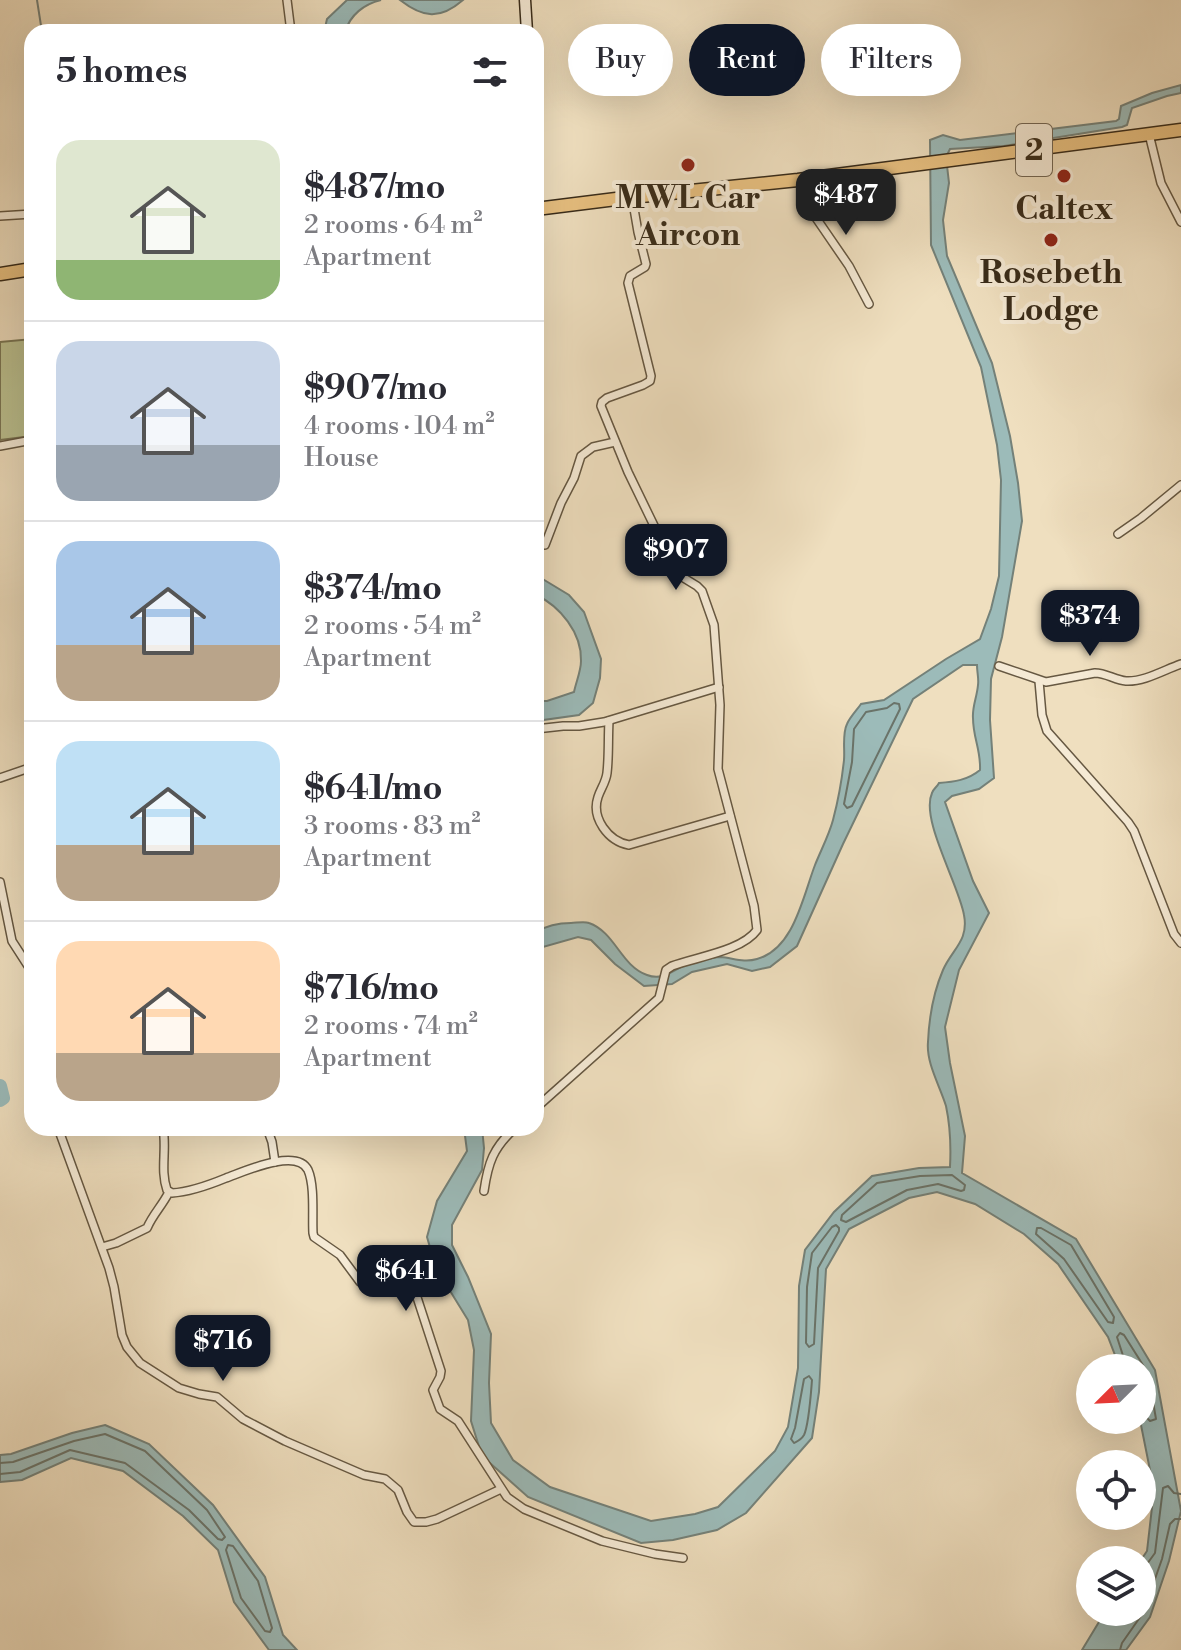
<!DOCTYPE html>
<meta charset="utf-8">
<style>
body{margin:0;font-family:"Libre Bodoni",serif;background:#f7f7f7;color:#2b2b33;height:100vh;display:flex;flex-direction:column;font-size:30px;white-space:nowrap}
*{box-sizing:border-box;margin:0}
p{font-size:26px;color:#7c7c81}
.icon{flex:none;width:44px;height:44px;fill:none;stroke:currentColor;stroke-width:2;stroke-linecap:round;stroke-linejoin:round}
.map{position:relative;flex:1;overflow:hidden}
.drawer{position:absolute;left:24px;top:24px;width:520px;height:1112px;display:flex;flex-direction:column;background:#fff;border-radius:24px;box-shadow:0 8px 32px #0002}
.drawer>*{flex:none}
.hud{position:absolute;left:568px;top:24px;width:492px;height:72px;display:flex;gap:16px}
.needle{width:52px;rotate:246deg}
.tools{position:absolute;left:1076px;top:1354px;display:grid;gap:16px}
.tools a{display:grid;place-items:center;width:80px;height:80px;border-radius:50%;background:#fff;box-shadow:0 8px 32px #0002;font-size:40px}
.price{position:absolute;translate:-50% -68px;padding:0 18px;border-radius:16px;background:#111827;color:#fff;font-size:26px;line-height:52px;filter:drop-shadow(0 2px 4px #0008)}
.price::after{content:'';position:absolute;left:50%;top:48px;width:24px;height:18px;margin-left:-12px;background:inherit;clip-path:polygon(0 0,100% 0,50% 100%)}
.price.on{background:#222;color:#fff}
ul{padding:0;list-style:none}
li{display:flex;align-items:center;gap:24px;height:200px;padding:0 32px}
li+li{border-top:2px solid #e1e1e2}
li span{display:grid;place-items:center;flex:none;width:224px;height:160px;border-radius:24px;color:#555}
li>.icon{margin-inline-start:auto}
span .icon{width:96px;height:96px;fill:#fffc;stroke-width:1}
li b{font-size:34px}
h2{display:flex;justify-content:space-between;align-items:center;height:96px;padding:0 32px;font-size:34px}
.chip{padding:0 28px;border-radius:36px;background:#fff;box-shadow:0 8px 32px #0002;font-size:28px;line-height:72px}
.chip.on{background:#111827;color:#fff}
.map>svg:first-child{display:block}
</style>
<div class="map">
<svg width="1181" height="1650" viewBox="0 0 1181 1650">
<rect width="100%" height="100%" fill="#efdfbf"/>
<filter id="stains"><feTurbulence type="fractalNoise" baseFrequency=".0025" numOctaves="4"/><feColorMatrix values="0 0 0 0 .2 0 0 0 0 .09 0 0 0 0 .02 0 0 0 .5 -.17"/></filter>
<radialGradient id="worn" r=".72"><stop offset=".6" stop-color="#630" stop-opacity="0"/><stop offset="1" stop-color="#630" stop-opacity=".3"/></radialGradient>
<path fill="#bcc190" stroke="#7a7654" stroke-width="2" d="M32,339V436L0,440V342Z"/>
<g fill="#9cbbb9" stroke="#748179" stroke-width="2">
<path d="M347,0H381C364,4 350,15 345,32H324L327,19Z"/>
<path d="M400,0H463C440,20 423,18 400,0Z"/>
<path d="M1181,85V93L1167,96L1132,108L1127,125L1122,127L1004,146L950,149L946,157L949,183L943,220L947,256L992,363L1010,436L1018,483L1022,521L1002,637L991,679L990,720L994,778L979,789L952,796L945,802L973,881L989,913L959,970L945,1027L950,1063L965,1136L962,1173L1076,1239L1155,1370L1181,1511L1169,1561L1150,1617L1126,1650H1082L1105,1612H1142V1560H1141L1147,1551L1154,1490L1140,1420H1142V1368H1120L1108,1337L1058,1264L1024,1234L975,1204L937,1192L909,1198L849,1229L826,1269L819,1392L812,1438L746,1513L717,1530L673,1540L641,1543L528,1497L482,1456L471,1421L474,1350L468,1320L436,1268L427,1237L437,1201L467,1151L464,1128H482L484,1148L482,1170L452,1225V1245L468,1277L491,1334L489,1383L491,1423L513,1460L550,1487L651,1521L695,1514L718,1507L775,1451L788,1427L798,1368L799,1286L805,1250L834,1212L872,1176L919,1168L950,1167C951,1148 950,1125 946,1106C940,1086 926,1063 928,1042C929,1019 934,991 943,970C952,949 969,941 964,915C959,885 920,819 932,793C933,789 937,787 939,783C954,782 968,780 980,770C981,750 973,738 973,718C972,707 977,697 978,685C979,679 977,672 977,665H963L913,699L843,844L797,946L770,967L752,971L727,964L692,972L672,984L644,986L615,964L591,940L578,937L536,949V932C546,926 559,923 571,923C576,923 584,921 589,923C615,932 621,966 647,975C665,982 675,967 691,963C700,961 712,957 721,957C733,958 744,963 757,959C794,949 803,896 815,865C821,850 829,835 833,820C838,801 842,779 844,760C845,749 842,734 847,724C850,717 857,710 861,704L884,700L946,659L980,639L991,609L999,576L1001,480L997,445L981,367L931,245L930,140L943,135L960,140L1116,121L1119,119L1121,106L1152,93Z"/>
<path d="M536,575L569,595L584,612L601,659L600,678L593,703L579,715L536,721V701H547L574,692C576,682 581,671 581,661C582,633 560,606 536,595Z"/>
<path d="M105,1425L149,1444L213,1505L265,1577L283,1635L297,1650H269L234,1602L218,1550L183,1516L123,1471L71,1458L22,1480L0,1482V1455L11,1454L72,1433Z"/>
</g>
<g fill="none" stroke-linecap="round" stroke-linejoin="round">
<g stroke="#6a7369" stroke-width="2">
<path d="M894,703L899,704L900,709L852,806L847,808L844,804L852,762L854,729L866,712L887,708Z"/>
<path d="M952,1175L965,1185L964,1190L961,1191L938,1184L907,1190L846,1222L841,1220L842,1215L877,1183L920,1176Z"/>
<path d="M836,1225L839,1228V1231L818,1268L814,1344L809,1347L806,1343L807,1287L812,1253L832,1227Z"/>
<path d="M1037,1228H1041L1071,1245L1114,1317L1113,1323L1108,1322L1064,1259L1036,1234Z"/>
<path d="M1127,1368L1117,1337L1120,1333L1124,1335L1148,1373L1156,1419L1150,1421L1142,1413"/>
<path d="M809,1376L812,1380C811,1392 809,1424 804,1435C801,1440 798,1441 794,1443L791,1439L795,1428L804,1379Z"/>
<path d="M0,1463L13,1462L74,1441L105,1434L145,1451L207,1510L225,1537L222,1540L218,1539L189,1510L125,1463L70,1450L20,1472L0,1474"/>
<path d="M228,1545L233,1546L258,1581L272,1628L270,1632L265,1631L241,1598L226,1550Z"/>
<path d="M1142,1568L1147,1564L1155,1553L1163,1488L1168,1486L1174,1493L1181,1494"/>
<path d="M1120,1650L1122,1643L1143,1613L1162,1559L1170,1524L1175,1519H1181"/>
</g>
<path stroke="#748179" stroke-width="2" d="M37,0L42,32"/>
<path stroke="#9cbbb9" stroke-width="14" d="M0,1086L3,1098L0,1100"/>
<g stroke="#665842" stroke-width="10">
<g id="street">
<path d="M287,0L291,32"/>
<path d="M1149,134L1161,183L1181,222"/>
<path d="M798,180L814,215L849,266L869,304"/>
<path d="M0,216L32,214"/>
<path d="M0,446L32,440"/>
<path d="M1118,534L1141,518L1181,485"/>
<path d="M545,545L561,503L574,478L581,456L593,447L615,442"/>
<path d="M999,666L1046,682L1095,673C1106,673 1115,680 1126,681C1144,682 1164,670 1181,664"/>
<path d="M1039,681L1042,715L1047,731L1128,822L1134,831L1174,934L1181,943"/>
<path d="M609,721C608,738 609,756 607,773C606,782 601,788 598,797C591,818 608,841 629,845L730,816"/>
<path d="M536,729L563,726H579L604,722L719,687"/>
<path d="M0,778L32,767"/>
<path d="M0,882L12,941L32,972"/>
<path d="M536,1108L659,998L666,970L672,966C696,957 742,951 757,930L754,906L718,769L720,705L714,625L702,591L697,586L679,575L675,569L628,472L601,406L602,402L607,398L643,385L650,381L651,376L628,283L630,276L645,267L646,264L638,232L632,197"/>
<path d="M58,1128L109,1268L114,1287L122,1335L127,1347L140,1363L179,1388L199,1394L217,1397L243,1419L285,1441L364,1475L385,1479L398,1490L407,1512L414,1522H426L437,1519L501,1489"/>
<path d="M163,1128C167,1149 160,1170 167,1190L172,1193C190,1192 209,1185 226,1178C243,1172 297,1147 308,1170C315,1186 312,1216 313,1233L314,1237L340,1255L360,1282C377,1288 397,1274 413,1285L441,1371L440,1377L433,1390L440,1409L458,1421L507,1497L524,1509L602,1541L655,1554L683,1558"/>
<path d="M267,1128L272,1142L275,1162"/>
<path d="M484,1191C488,1163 493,1148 515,1128"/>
<path d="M102,1247L116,1243L147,1228C153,1214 162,1206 169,1192"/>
</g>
</g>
<g stroke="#382b19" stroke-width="13">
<path id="secondary" d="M525,0L527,32"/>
</g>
<g stroke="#382b19" stroke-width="15">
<g id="primary">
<path d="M536,209L632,197L798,180L1181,130"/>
<path d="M0,274L32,269"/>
</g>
</g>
<use href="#street" stroke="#f5ead5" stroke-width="7"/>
<use href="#secondary" stroke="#f5ead5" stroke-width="10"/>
<use href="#primary" stroke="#e8c080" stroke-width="12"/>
</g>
<g fill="#8f2418" stroke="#f5ead5" stroke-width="3">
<circle cx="688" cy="165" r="8"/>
<circle cx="1064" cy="176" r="8"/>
<circle cx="1051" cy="240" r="8"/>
</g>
<g text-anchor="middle" stroke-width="8" stroke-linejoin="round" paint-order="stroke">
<rect fill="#f5ead5" stroke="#716451" stroke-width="2" x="1016" y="124" width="36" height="52" rx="6"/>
<g font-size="30" font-weight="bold" fill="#382b19">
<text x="1034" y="160">2</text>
</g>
<g font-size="32" font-weight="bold" fill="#382b19" stroke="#f5ead5">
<text x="688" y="208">MWL Car<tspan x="688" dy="37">Aircon</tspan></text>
<text x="1064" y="219">Caltex</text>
<text x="1051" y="283">Rosebeth<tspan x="1051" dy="37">Lodge</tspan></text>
</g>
</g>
<rect width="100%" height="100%" filter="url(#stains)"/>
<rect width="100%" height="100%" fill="url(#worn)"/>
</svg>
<div class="tools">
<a><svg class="needle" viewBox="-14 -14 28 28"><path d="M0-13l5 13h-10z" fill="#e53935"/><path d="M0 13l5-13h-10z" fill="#7c7c81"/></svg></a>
<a><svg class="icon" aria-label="locate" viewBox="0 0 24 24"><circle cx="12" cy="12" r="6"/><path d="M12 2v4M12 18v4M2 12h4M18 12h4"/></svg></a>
<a><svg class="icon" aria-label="layers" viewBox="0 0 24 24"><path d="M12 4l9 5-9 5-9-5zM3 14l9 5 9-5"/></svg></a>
</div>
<b class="price on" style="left:846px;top:237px">$487</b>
<b class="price" style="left:676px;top:592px">$907</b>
<b class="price" style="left:1090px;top:658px">$374</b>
<b class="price" style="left:406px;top:1313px">$641</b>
<b class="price" style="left:223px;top:1383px">$716</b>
<div class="hud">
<a class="chip">Buy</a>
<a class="chip on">Rent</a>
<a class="chip">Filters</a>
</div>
<section class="drawer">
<h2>5 homes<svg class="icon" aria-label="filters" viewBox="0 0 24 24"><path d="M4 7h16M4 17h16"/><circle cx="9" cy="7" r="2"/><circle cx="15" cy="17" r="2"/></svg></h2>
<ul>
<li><span style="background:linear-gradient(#dfe7d0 75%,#8fb573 0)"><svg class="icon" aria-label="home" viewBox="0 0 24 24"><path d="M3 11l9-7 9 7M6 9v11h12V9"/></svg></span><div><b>$487/mo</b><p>2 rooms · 64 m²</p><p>Apartment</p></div></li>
<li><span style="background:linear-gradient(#c9d6e8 65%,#9aa5b1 0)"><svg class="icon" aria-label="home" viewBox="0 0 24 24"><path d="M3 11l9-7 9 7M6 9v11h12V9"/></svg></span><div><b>$907/mo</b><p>4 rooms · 104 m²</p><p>House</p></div></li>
<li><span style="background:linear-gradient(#a9c7e8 65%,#b9a48a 0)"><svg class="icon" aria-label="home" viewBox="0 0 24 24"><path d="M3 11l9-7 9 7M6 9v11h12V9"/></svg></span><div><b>$374/mo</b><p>2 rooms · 54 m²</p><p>Apartment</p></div></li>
<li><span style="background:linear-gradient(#bfe0f5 65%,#b9a48a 0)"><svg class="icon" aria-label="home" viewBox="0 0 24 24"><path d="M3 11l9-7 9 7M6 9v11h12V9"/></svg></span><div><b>$641/mo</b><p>3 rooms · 83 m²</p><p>Apartment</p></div></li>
<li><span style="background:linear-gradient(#ffd9b3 70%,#b9a48a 0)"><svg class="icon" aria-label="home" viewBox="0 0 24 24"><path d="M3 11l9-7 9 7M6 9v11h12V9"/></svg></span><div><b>$716/mo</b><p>2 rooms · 74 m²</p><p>Apartment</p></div></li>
</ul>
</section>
</div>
